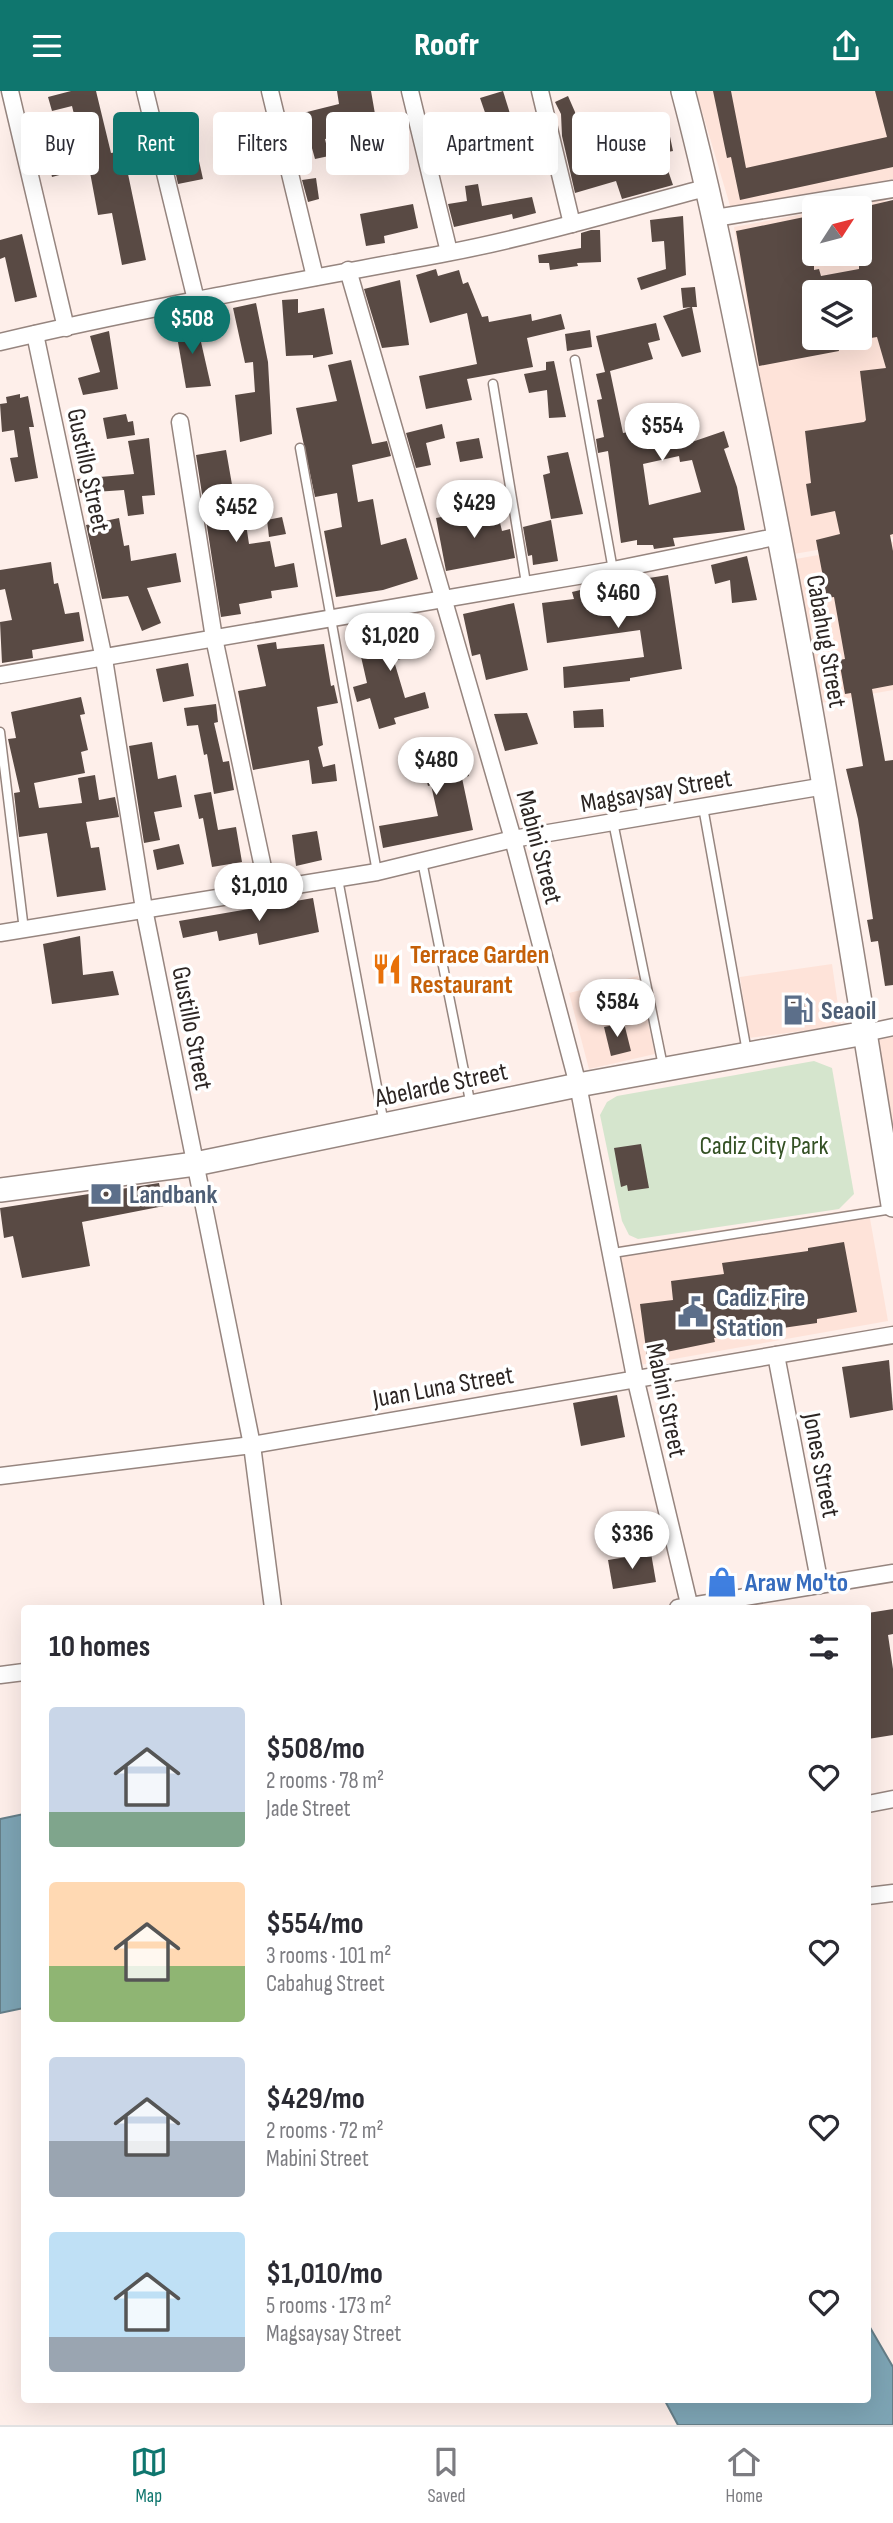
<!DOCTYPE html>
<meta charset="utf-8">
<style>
body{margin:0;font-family:"Sofia Sans Condensed",sans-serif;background:#f2f2f3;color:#2b2b33;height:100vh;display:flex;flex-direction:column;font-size:26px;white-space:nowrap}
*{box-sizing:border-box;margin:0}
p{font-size:23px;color:#7c7c81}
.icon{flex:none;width:38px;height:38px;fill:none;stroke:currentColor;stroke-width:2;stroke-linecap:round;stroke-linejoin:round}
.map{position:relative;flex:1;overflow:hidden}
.drawer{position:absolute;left:21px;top:1514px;width:850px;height:798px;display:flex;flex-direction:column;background:#fff;border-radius:7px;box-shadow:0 7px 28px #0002}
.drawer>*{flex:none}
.guide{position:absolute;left:21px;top:21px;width:852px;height:63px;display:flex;gap:14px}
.needle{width:46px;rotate:54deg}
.fabs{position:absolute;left:802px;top:105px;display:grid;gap:14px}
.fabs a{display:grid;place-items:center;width:70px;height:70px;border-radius:7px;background:#fff;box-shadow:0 7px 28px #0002;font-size:35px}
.price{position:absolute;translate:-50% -60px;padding:0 16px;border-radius:24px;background:#fff;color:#222;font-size:23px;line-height:46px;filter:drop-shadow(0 2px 4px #0008)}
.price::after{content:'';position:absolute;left:50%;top:42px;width:21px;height:16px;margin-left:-10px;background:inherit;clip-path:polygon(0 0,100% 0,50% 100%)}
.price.current{background:#0f766e;color:#fff}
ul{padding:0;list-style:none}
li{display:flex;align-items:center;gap:21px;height:175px;padding:0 28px}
li span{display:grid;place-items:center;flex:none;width:196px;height:140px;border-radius:7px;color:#555}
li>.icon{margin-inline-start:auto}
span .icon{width:84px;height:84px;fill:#fffc;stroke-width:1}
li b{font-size:30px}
h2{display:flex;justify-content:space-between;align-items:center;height:84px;padding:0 28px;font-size:30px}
.chip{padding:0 24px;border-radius:7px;background:#fff;box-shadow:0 7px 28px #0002;font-size:24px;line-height:63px}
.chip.current{background:#0f766e;color:#fff}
header{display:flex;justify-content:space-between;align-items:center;height:91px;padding:0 28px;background:#0f766e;color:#fff;font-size:32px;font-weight:800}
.tab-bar{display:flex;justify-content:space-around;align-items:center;height:98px;border-top:2px solid #e1e1e2;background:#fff;font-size:19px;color:#7c7c81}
.tab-bar a{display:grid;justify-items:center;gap:4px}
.tab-bar .current{color:#0f766e}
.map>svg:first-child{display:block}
</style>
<header><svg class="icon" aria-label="menu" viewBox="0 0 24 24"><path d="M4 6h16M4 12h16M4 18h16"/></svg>Roofr<svg class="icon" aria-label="share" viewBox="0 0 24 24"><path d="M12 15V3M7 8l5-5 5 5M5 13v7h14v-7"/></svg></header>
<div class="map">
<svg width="893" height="2334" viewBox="0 0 893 2334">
<rect width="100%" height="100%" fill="#feefea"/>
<g fill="#fee3d9" fill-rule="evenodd">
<path d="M696,0H893V88L731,118Z"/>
<path d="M885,107L893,141V446L788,464L734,136L814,121V163H859V117H831ZM814,201H859V247H814Z"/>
<path d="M893,451V599L815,613L790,469Z"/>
<path d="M832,873L841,935L749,947L740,886Z"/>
<path d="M638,885L655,963L589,978L569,902Z"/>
<path d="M893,946V1033L878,949Z"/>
<path d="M868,1116L888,1230L640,1274L619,1155Z"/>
</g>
<path fill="#d5e5cd" d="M814,970L832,977L854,1103L839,1118L638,1148L629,1144L622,1130L600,1024L607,1011L617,1005Z"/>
<g fill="#7da4b4" stroke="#657e88" stroke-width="2">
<path d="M24,1723V1917L0,1922V1728Z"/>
<path d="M868,2233L893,2276V2334H678L664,2308H868Z"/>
</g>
<g fill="#594a44" fill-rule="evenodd">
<path d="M71,0H96L111,62L117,61L122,84L128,83L146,169L122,174L112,122L98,124L89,76L52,86L46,60L81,52L72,15L52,20L48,6Z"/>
<path d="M337,0H371L379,46L392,43L398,70L360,78L353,44L325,48L329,65L315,68L307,39L295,42L291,25L339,13Z"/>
<path d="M503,0L511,26L489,33L480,7Z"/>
<path d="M713,0H731L746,77L887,46L875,0H893V76L740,109L731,66L727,67Z"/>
<path d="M568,5L575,21L578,58L608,55L650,44L648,39L668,36L673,60L662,62L673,94L622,108L616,90L575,102L562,45L561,23L555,11Z"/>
<path d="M522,30L533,49L521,57L510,38Z"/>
<path d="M197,61L203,88L178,93L172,66Z"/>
<path d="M316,87L319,108L308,111L302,89Z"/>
<path d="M478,93L482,115L532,106L536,122L513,128L512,123L454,136L448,113L467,110L465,95Z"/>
<path d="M893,109V443L890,444L893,460V594L872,598L885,670L893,669V894L885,895L878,850L871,851L867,829L873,828L858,728L846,678L863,675L851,602L845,603L839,569L845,568L834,506L827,507L816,449L840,443L835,420L811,425L806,393L811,392L805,340L864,331L866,329L860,280L886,277L877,246L859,249V201H814V247H836L839,260L759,275L736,140L814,124V179L819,178L821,185L859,178V117Z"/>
<path d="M413,113L418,137L384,145L385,152L366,155L360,123Z"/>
<path d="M683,125L686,184L641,199L637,187L666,178L664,150L652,151L650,129Z"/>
<path d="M591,139H600L601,171L577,172L578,175L550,179L549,172H539L538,164L581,157V142Z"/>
<path d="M22,143L37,206L15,211L5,166L0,168V149Z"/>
<path d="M436,178L438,185L459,179L463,193L468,191L482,226L488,225L489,231L531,223L532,230L561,223L565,238L527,247L533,276L467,288L472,309L426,318L419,285L477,273L467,222L430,232L416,184Z"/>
<path d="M400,189L409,254L382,257L364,198Z"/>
<path d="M695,196L697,216H692L701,261L682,266L663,225L691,216L683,217L681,197Z"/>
<path d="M298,208V222L324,217L333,263L313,267V264L286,265L282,209Z"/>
<path d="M256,212L268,271L272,343L240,351L235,304L255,301L253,271L245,272L233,217Z"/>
<path d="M196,229L211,295L186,297L175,234Z"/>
<path d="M656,232L660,249L648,252L653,268L610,280L623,342L650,337L649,332L681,323L689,352L724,340L729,356L724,358L737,396L745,439L673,447L675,455L654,458L653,454H637V449L621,452L608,360L598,362L596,348L604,346L597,309L602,308L596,283L605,281L596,245ZM679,365L680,371L692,369L701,401L649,414L643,373Z"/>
<path d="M590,239L592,256L567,260L565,243Z"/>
<path d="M109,240L118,298L83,304L78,287L100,281L90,245Z"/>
<path d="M351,269L372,353L387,350L391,365L352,374L358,411L373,408L381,454L406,447L418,488L383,499L336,506L324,440L342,436L337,402L315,406L296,317L337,310L328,274Z"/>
<path d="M554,270L566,326L549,327L547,299L529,302L524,283L546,279V271Z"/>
<path d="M20,303V307L28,305L34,336H29L38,387L15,391L10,367L18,366L14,339L2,341L0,313L7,312L6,306Z"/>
<path d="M126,323L128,331L133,330L135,344L107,348L103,327Z"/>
<path d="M442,333L445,347L426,352L431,374L416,377L406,342Z"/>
<path d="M149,347L155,404L142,405L144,423L128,425L124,399L80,402L77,388L134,383L128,350Z"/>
<path d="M479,347L483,367L460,371L456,351Z"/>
<path d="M226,359L239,434L246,433L249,453L270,450L275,476L294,472L298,496L271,500L272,507L239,513L241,523L221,526L196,364Z"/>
<path d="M568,361L583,423L551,428L543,384L550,382L547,365Z"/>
<path d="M497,419L502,440L510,438L515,467L446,480L436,427L457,423L458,427Z"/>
<path d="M282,426L286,443L269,446L267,429Z"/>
<path d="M119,427L124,455L129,454L131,470L176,462L181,491L147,497L161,532L142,540L128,505L102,508L86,434Z"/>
<path d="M551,429L558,470L533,474L532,464L528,465L523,436Z"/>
<path d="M747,465L757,509L732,512L730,489L715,493L711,474Z"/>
<path d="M51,471L54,493L58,492L65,523L79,521L84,550L32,559L33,567L2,572L0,531L12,529L5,498L0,499V479Z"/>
<path d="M668,484L682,578L630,587V590L564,597L563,576L644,566L640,539L547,552L542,512L574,508L572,501L593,496L595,505L632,501L630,490Z"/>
<path d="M514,512L528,579L486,589L480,563L472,565L463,523Z"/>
<path d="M423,532L431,559L394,570L405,607L425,601L429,617L394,627L396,633L379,638L370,607L357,611L353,596L367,592L357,548Z"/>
<path d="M276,551L277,558L324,553L331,595L334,594L338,612L317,616L323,654L318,656L323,676L335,673L337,690L312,693L309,669L253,679L238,600L266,595L257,554Z"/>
<path d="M188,572L194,605L163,611L156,578Z"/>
<path d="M81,606L85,623L80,624L88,659L81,661L85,682L34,692L39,717L82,712L78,687L95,684L99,709L115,706L119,726L86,731L91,757L99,756L106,799L57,806L47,742L19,746L14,702L20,701L8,648L16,647L11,621Z"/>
<path d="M216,613L218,631L214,632L223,671L229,670L234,699L214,703L207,663L204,664L198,634L187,635L184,617Z"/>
<path d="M603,618L604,636L574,637L573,620Z"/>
<path d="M527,622L538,653L505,660L494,623Z"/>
<path d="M450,646L457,672L465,670L469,685L462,687L473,739L383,757L379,735L438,725L431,694L428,695L423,674L416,676L411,655Z"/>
<path d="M152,651L158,688L176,684L182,716L154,721L160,749L144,752L129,655Z"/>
<path d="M211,701L218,739L236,736L242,771L212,776L203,727L199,728L194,704Z"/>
<path d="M317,740L322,769L296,775L292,744Z"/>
<path d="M179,753L184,773L157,779L153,759Z"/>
<path d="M313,807L319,841L259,854L257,842L219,850L217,840L183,847L179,830Z"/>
<path d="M80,845L83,884L113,880L119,904L52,913L43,853Z"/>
<path d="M804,909L807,926L791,928L788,911Z"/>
<path d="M624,932L631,960L611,965L604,936Z"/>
<path d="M641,1053L649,1097L628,1100L627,1094L621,1096L614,1057Z"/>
<path d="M159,1092L164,1115L82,1131L90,1175L22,1187L13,1145L4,1147L0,1117Z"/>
<path d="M844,1151L857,1221L817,1228V1232L714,1247L715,1251L647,1265L640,1213L673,1209L671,1190L724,1183L722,1172L808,1160V1157Z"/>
<path d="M889,1269L893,1319L850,1327L842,1276Z"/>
<path d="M617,1304L625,1346L581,1355L573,1312Z"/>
<path d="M651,1462L656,1491L613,1498L608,1469Z"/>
<path d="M893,1518V1543L888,1544L893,1578V1644L868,1648V1522Z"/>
</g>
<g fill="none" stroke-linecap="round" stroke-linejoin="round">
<g stroke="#96857f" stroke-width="11">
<g id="lane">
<path d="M575,269L613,479"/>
<path d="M493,293L526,492"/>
<path d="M300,357L377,781"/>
<path d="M0,641L24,839"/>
<path d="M703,716L747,961"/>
<path d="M613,731L663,975"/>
<path d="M422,770L471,1015"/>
<path d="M338,788L384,1033"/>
<path d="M613,1162L893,1118"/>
</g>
</g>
<g stroke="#96857f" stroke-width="19">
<g id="street">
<path d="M10,0L66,237"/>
<path d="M145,0L196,209"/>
<path d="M270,0L315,186"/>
<path d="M410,0L449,161"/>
<path d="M540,0L572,133"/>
<path d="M715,127L893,98"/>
<path d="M348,179L513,748L578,994L635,1286L690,1517"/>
<path d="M35,243L104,568L144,818L252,1354L273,1517"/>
<path d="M0,251C148,216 298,190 447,162C535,145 622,119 709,96"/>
<path d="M180,331L214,547L268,800"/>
<path d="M0,584L613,479L780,445"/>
<path d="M0,842L377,781L513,748L825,695"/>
<path d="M865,942L893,936"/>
<path d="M776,1264L820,1494"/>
<path d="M0,1385L252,1354L893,1244"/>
<path d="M678,1517L893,1482"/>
<path d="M0,1584L24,1581"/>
<path d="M868,1713L893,1708"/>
<path d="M868,1805L893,1802"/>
</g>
</g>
<g stroke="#96857f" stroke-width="26">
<g id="secondary">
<path d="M683,0C710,101 730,203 751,306C807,574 849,844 893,1114"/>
<path d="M0,1099L195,1073L578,994L865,942"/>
</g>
</g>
<use href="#lane" stroke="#fff" stroke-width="8"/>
<use href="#street" stroke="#fff" stroke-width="16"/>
<use href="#secondary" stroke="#fff" stroke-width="23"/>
</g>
<defs>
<g id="restaurant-bare" transform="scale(2.415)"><path d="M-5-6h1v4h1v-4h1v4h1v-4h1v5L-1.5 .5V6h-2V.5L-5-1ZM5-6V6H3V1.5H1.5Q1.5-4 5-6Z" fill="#e8710a" stroke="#fff" stroke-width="2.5" paint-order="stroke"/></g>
<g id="fuel-bare" transform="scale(2.415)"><path d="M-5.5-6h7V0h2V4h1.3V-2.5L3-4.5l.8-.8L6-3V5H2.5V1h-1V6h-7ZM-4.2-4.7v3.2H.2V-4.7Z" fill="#5c6f8a" stroke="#fff" stroke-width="2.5" paint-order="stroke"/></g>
<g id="bank-bare" transform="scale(2.415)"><path d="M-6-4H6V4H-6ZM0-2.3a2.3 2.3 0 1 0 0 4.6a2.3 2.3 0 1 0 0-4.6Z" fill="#5c6f8a" stroke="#fff" stroke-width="2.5" paint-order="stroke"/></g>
<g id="civic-bare" transform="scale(2.415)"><path d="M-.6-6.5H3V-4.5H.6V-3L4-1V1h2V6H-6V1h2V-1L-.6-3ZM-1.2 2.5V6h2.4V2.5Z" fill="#5c6f8a" stroke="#fff" stroke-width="2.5" paint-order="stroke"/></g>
<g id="shop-bare" transform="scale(2.415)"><path d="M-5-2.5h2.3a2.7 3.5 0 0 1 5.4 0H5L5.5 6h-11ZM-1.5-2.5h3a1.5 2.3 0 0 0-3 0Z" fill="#3f7fe0" stroke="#fff" stroke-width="2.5" paint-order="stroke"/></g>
</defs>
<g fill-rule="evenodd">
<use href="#restaurant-bare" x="387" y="878"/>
<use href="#fuel-bare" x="798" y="919"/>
<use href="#bank-bare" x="106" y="1103"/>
<use href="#civic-bare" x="693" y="1221"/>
<use href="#shop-bare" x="722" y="1491"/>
</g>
<g text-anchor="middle" stroke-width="7" stroke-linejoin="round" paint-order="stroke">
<g font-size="26" fill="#2c2523" stroke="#fff">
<text transform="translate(89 379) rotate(78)" y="9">Gustillo Street</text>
<text transform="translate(827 550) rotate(80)" y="9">Cabahug Street</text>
<text transform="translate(656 699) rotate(-10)" y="9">Magsaysay Street</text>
<text transform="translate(540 756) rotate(75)" y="9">Mabini Street</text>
<text transform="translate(193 937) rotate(79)" y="9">Gustillo Street</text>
<text transform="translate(441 993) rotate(-12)" y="9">Abelarde Street</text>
<text transform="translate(443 1295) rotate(-10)" y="9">Juan Luna Street</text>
<text transform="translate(667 1309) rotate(78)" y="9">Mabini Street</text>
<text transform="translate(822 1374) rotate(79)" y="9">Jones Street</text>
</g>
<g font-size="26" font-weight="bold" fill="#c56008" stroke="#fff" text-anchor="start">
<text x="410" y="872">Terrace Garden<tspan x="410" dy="30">Restaurant</tspan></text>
</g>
<g font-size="26" font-weight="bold" fill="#4e5e75" stroke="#fff" text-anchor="start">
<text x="821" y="928">Seaoil</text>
<text x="129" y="1112">Landbank</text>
<text x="716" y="1215">Cadiz Fire<tspan x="716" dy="30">Station</tspan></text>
</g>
<g font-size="26" fill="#345124" stroke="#fff">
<text x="764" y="1063">Cadiz City Park</text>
</g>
<g font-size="26" font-weight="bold" fill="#366cbe" stroke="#fff" text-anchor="start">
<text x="745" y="1500">Araw Mo'to</text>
</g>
</g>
</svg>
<div class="fabs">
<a><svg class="needle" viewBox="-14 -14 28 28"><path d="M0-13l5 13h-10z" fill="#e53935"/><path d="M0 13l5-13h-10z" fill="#7c7c81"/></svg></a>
<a><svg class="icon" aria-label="layers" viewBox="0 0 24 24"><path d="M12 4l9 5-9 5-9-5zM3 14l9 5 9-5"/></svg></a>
</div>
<b class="price current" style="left:192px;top:265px">$508</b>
<b class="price" style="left:662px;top:372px">$554</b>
<b class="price" style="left:474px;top:449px">$429</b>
<b class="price" style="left:236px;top:453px">$452</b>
<b class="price" style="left:618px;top:539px">$460</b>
<b class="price" style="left:390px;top:582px">$1,020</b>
<b class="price" style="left:436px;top:706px">$480</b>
<b class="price" style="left:259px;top:832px">$1,010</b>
<b class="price" style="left:617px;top:948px">$584</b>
<b class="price" style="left:632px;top:1480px">$336</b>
<div class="guide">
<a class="chip">Buy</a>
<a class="chip current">Rent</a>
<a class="chip">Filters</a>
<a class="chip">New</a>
<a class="chip">Apartment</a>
<a class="chip">House</a>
</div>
<section class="drawer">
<h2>10 homes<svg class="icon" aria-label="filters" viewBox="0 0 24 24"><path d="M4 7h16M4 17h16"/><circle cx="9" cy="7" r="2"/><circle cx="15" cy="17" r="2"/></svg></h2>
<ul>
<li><span style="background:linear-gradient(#c9d6e8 75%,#7fa58c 0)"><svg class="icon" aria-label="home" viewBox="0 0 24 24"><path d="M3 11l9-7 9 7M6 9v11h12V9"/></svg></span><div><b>$508/mo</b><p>2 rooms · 78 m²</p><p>Jade Street</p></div><svg class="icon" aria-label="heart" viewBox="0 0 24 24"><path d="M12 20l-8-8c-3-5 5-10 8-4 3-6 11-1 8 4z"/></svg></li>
<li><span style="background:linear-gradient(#ffd9b3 60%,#8fb573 0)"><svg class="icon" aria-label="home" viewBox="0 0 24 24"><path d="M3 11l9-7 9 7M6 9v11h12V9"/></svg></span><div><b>$554/mo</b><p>3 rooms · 101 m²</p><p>Cabahug Street</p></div><svg class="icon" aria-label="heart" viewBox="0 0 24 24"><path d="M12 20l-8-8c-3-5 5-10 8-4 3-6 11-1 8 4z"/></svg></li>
<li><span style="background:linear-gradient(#c9d6e8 60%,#9aa5b1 0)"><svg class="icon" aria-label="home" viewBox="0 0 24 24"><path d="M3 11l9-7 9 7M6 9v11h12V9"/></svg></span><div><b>$429/mo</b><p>2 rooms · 72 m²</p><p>Mabini Street</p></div><svg class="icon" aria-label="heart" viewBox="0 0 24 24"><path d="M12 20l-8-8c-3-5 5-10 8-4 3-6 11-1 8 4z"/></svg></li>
<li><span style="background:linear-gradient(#bfe0f5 75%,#9aa5b1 0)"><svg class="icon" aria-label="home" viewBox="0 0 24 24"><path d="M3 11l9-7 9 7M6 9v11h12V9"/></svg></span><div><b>$1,010/mo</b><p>5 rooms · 173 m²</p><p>Magsaysay Street</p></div><svg class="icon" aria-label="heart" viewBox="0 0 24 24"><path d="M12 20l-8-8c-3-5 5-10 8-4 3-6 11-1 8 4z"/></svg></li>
</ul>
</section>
</div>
<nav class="tab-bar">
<a class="current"><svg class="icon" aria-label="map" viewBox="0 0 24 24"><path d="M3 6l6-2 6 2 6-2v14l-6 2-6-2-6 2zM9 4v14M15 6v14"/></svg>Map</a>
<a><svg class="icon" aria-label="saved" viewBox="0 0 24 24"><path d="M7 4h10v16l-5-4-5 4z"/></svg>Saved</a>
<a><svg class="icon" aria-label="home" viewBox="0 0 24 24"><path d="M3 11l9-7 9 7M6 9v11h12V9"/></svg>Home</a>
</nav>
